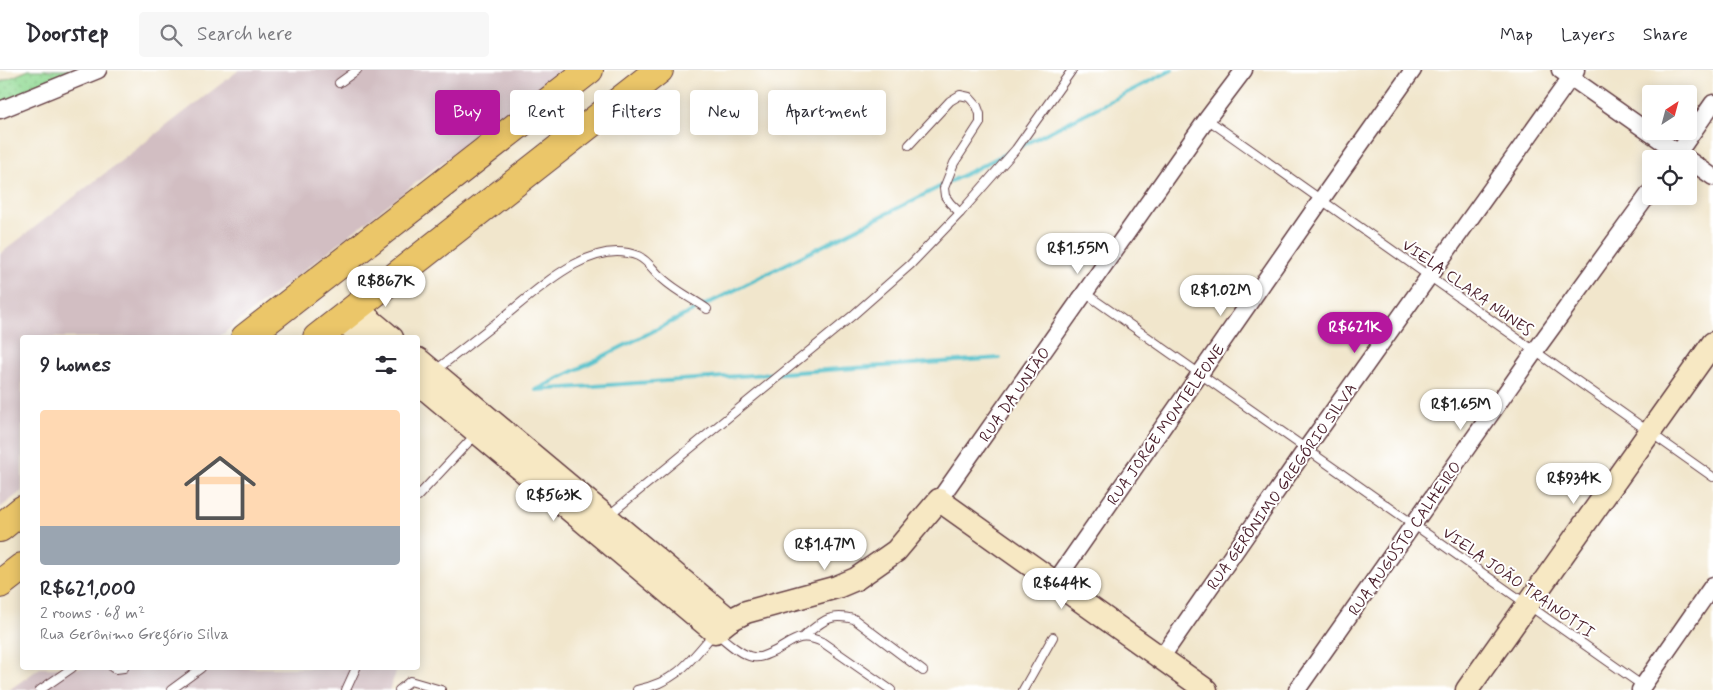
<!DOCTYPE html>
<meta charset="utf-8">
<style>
body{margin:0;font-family:Mynerve,sans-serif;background:#f7f7f7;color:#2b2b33;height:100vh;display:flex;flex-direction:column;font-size:19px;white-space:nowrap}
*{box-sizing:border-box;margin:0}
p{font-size:16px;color:#7c7c81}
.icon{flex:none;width:28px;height:28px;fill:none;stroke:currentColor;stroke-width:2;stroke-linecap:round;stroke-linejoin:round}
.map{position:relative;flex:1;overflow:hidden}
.panel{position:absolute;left:20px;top:265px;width:400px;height:335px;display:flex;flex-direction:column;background:#fff;border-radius:5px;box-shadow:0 2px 12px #0003}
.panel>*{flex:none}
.hud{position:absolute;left:435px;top:20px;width:475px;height:45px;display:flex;gap:10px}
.needle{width:32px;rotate:36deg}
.buttons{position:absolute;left:1642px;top:15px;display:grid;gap:10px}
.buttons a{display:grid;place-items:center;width:55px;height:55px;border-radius:5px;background:#fff;box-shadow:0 2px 12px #0003;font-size:25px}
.price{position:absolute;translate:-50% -42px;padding:0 11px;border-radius:18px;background:#fff;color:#222;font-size:16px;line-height:32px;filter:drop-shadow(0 1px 2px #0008)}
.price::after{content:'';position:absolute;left:50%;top:30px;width:15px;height:11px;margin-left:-8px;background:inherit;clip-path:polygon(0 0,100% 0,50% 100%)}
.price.on{background:#b5179e;color:#fff}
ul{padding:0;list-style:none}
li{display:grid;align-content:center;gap:10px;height:265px;padding:0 20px}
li+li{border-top:1px solid #e1e1e2}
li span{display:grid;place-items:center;height:155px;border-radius:5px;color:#555}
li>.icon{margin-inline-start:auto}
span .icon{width:90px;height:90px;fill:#fffc;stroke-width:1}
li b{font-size:21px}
h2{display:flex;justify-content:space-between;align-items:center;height:60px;padding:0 20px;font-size:21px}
.tag{padding:0 18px;border-radius:5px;background:#fff;box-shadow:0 2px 12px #0003;font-size:18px;line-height:45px}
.tag.on{background:#b5179e;color:#fff}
header{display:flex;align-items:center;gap:30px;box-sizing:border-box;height:70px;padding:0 25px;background:#fff;border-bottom:1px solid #e1e1e2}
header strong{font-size:24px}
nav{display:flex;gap:28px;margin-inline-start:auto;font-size:18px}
.search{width:350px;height:45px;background:#f7f7f7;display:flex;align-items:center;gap:12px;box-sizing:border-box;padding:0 18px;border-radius:5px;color:#7c7c81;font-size:19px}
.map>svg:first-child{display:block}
</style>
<header>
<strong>Doorstep</strong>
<div class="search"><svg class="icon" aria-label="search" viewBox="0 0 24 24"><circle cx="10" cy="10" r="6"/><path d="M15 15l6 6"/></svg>Search here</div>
<nav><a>Map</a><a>Layers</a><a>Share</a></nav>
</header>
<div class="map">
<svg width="1713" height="620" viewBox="0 0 1713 620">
<defs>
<pattern id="grass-dots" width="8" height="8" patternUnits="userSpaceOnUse" patternTransform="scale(1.25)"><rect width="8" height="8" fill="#92da94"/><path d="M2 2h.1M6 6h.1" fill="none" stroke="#7fbb80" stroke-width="1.8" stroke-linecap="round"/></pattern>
</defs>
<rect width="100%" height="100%" fill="#fff"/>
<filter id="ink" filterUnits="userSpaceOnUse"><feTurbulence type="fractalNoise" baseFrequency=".02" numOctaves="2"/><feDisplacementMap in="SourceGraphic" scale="10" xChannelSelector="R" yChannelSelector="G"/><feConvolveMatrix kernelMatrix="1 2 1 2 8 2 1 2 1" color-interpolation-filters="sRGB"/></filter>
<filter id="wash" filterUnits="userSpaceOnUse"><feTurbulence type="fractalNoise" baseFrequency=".0096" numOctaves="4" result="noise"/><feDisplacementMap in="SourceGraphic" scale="20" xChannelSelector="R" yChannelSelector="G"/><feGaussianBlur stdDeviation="1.12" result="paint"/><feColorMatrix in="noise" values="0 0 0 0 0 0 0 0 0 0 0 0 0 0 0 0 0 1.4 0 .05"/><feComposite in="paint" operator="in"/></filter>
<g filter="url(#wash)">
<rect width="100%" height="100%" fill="#f1e6cc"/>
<g fill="#d2bec2">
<path d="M239,0H560L219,267L22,268V421L0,438V184Z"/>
<path d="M40,598H398L389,620H9Z"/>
</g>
<path fill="url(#grass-dots)" stroke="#6e7c60" d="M29,0H82L0,34V12Z"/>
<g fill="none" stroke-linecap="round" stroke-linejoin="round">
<g stroke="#51bfc9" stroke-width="4">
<path d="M1019,77L1172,0"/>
<path d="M1000,288L536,320L1011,81"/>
</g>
</g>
</g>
<g filter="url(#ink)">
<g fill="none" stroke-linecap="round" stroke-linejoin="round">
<g stroke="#633d43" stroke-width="10">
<g id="lane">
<path d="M339,13L357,0"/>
<path d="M1207,49L1713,407"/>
<path d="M909,75L950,31L960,25L969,27L977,36L980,44V53L954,93L944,118L945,126L950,133L960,143"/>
<path d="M1085,223L1643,616"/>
<path d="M436,300C459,282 482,264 505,246C538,219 592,167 638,186C649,191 654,202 663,209C676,221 693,229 707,239"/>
<path d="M418,426L476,364"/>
<path d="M609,445L852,246L910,195L960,143L1016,79L1072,0"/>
<path d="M804,566C823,551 829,543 854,549L923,601"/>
<path d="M113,598L116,599L124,598"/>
<path d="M40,620L72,598"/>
<path d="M171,620L201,598"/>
<path d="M346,620L356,598"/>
<path d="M399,620L410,611L441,620"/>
<path d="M637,620C678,611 689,592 715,562C725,570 740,585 753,587C759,588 764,586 768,584C792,575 795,560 822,572L891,620"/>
<path d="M1023,620L1053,567"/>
</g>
</g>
<g stroke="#633d43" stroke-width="19">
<g id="street">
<path d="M1560,0L1687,89"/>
<path d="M0,40L98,0"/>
<path d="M1674,89L1713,33"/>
<path d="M1689,90L1713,107"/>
<path d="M939,430L1207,49L1244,0"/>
<path d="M1055,512L1321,130L1413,0"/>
<path d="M1161,588L1306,379L1576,0"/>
<path d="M1297,620L1535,281L1651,121"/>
<path d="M1640,620L1713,515"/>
</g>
</g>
<g stroke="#633d43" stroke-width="25">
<g id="secondary">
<path d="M356,238L392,268"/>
<path d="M341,249L363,268"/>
<path d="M418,289L730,550"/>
<path d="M418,313L715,562L730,550L746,542L837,517L856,509L896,481L939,430L1206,620"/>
<path d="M1467,620L1713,273"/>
</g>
</g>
<g stroke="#633d43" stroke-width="30">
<g id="highway">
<path d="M245,268L589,0"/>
<path d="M317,268L659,0"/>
<path d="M0,458L22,440"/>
<path d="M0,514L22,497"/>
</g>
</g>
<use href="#lane" stroke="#fff" stroke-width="8"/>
<use href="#street" stroke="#fff" stroke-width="16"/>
<use href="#secondary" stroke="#f7e8c3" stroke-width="22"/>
<use href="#highway" stroke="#ebc669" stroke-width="28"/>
</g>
</g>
<g text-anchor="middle" stroke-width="4" stroke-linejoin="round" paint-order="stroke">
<g font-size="16" fill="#4a1f2b" stroke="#fff">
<text transform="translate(1468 217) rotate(35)" y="6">VIELA CLARA NUNES</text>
<text transform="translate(1014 324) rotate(-55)" y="6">RUA DA UNIÃO</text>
<text transform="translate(1165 354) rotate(-55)" y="6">RUA JORGE MONTELEONE</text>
<text transform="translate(1281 416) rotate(-55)" y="6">RUA GERÔNIMO GREGÓRIO SILVA</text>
<text transform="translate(1404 468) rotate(-55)" y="6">RUA AUGUSTO CALHEIRO</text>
<text transform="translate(1519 512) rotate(35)" y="6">VIELA JOÃO TRAINOTTI</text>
</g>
</g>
</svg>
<div class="buttons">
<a><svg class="needle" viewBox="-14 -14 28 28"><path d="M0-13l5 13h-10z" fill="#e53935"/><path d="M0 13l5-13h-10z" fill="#7c7c81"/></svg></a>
<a><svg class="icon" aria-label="locate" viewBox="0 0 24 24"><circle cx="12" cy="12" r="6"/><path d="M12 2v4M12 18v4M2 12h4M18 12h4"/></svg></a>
</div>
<b class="price" style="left:1078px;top:205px">R$1.55M</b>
<b class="price" style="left:386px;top:238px">R$867K</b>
<b class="price" style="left:1221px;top:247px">R$1.02M</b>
<b class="price on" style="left:1355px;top:284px">R$621K</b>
<b class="price" style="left:1461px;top:361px">R$1.65M</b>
<b class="price" style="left:1574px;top:435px">R$934K</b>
<b class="price" style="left:554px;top:452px">R$563K</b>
<b class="price" style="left:825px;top:501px">R$1.47M</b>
<b class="price" style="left:1062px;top:540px">R$644K</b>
<div class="hud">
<a class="tag on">Buy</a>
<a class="tag">Rent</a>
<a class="tag">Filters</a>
<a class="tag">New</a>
<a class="tag">Apartment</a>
</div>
<section class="panel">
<h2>9 homes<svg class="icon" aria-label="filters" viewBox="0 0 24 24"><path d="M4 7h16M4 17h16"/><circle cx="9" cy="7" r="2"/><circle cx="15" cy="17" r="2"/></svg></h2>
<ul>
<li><span style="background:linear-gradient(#ffd9b3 75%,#9aa5b1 0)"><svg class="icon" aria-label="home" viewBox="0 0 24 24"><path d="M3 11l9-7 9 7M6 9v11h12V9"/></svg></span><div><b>R$621,000</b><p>2 rooms · 68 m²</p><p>Rua Gerônimo Gregório Silva</p></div></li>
</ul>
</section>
</div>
